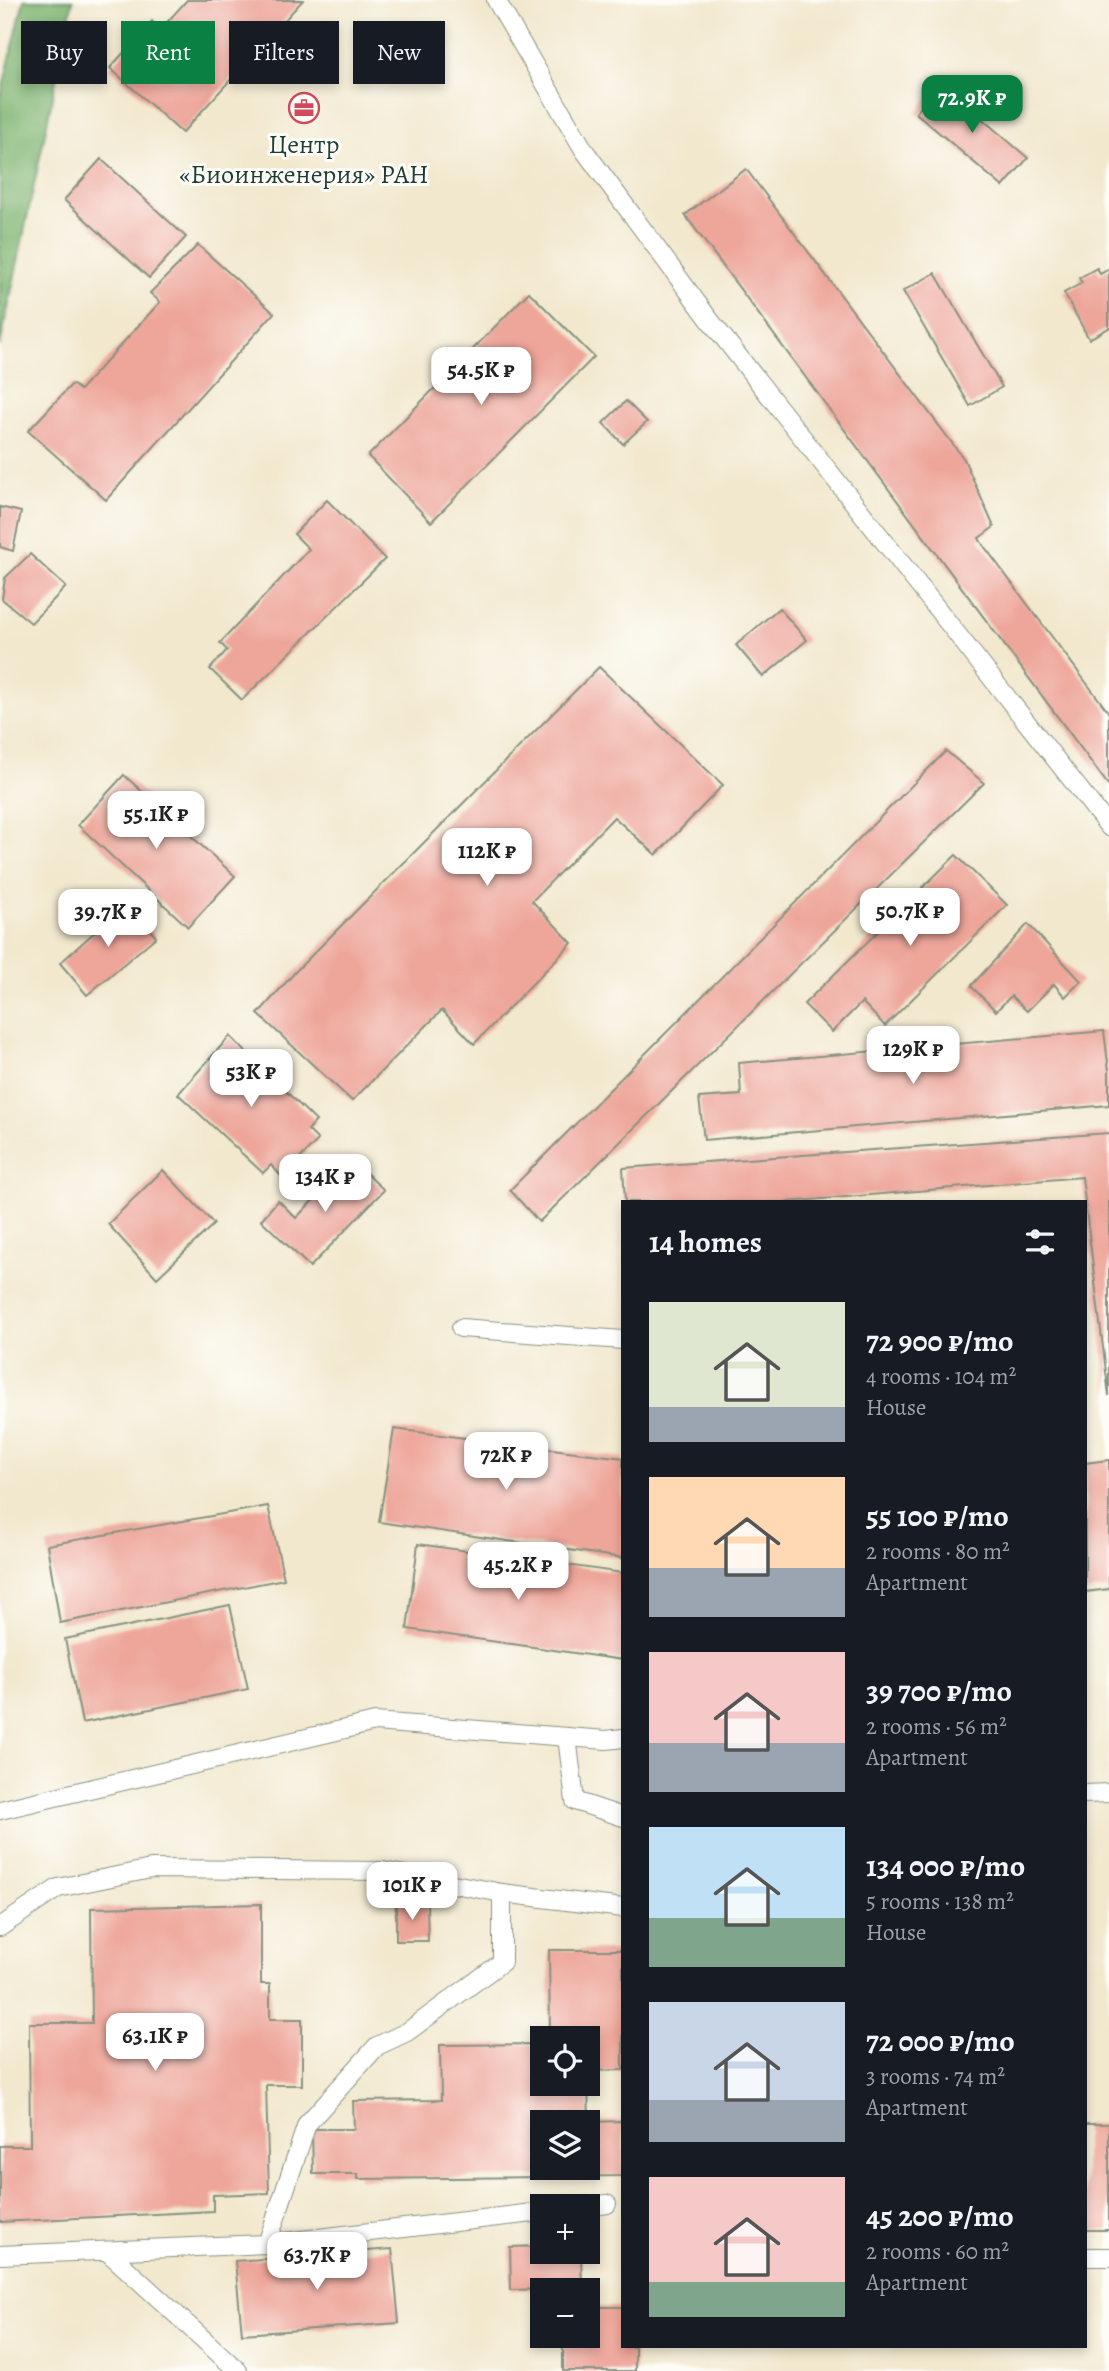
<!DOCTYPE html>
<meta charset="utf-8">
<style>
body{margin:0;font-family:Alegreya,serif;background:#20242c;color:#f1f3f6;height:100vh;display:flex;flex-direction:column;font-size:26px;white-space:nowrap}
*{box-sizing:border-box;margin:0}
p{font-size:23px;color:#9ea1a6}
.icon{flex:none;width:38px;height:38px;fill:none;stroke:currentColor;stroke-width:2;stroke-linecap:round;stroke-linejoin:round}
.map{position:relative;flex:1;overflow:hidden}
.sheet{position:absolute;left:621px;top:1200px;width:466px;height:1148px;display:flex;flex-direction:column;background:#171b24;border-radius:0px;box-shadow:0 4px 10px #0003}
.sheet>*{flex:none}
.hud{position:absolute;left:21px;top:21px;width:495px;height:63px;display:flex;gap:14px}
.buttons{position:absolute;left:530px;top:2026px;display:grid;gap:14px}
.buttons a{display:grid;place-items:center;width:70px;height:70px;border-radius:0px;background:#171b24;box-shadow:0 4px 10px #0003;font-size:35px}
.price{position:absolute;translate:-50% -60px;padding:0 16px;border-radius:14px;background:#fff;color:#222;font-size:23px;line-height:46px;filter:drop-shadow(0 2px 4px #0008)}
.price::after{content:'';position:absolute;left:50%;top:42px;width:21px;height:16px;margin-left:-10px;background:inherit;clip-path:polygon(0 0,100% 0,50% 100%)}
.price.selected{background:#0b8043;color:#fff}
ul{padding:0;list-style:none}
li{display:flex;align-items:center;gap:21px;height:175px;padding:0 28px}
li span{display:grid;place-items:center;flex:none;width:196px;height:140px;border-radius:0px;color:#555}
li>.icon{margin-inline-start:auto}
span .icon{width:84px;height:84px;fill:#fffc;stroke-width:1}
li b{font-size:30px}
h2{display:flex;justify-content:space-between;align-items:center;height:84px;padding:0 28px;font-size:30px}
.pill{padding:0 24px;border-radius:0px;background:#171b24;box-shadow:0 4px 10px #0003;font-size:24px;line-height:63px}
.pill.selected{background:#0b8043;color:#fff}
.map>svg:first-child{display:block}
</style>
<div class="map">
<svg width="1109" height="2371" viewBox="0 0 1109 2371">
<rect width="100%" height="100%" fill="#fdfcf7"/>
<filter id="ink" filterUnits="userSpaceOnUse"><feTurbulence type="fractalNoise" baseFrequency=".0143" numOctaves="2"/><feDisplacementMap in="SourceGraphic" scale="14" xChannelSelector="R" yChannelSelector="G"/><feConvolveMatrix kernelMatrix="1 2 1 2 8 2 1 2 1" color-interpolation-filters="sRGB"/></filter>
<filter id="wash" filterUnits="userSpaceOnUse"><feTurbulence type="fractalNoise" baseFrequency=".00686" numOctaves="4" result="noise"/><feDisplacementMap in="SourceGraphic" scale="28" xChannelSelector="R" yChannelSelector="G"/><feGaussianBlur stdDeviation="1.57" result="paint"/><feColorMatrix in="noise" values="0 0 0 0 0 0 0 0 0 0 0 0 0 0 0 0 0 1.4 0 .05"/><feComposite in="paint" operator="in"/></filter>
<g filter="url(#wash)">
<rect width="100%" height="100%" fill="#f2e8ce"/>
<path fill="#7db370" stroke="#4e7852" stroke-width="2" d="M24,0H73L0,346V99Z"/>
<g id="blocks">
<g fill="#eea59a" fill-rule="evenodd">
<path d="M187,0H303L182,133L110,68L152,21L160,30Z"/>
<path d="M940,83L1028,158L1003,187L916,113Z"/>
<path d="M101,159L186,237L149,278L64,200Z"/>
<path d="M746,169L964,459L994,527L979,538L981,542L1109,713V786L685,215Z"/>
<path d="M198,245L274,313L106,500L28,431L72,384L80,390L160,302L150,293Z"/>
<path d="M1097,268L1100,274L1109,269V328L1089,339L1064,293L1082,283L1079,278Z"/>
<path d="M935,273L1002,387L970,406L903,291Z"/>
<path d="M529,292L594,357L431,522L368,456Z"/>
<path d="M626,401L647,422L623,444L603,423Z"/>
<path d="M327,500L385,559L242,700L210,669L227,650L220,643L309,549L294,534Z"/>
<path d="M0,507L21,512L13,551L0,547Z"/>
<path d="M30,554L66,587L31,623L2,599L5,578Z"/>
<path d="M779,608L807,640L763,677L736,645Z"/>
<path d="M599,667L723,785L656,855L614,817L532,901L572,943L474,1044L442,1010L352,1101L258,1014L296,971Z"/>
<path d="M946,751L984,783L539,1222L510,1190Z"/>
<path d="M124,775L235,876L188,927L78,825Z"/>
<path d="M956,855L1007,905L885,1026L862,1002L832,1032L804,1004Z"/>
<path d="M127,903L156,937L87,995L60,963Z"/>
<path d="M1028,924L1081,981L1065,997L1054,984L1027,1011L1011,996L996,1011L971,986Z"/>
<path d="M1104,1031L1109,1071V1105L704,1140L699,1098L741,1095L739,1063Z"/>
<path d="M230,1036L316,1121L308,1130L318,1140L282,1177L271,1165L263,1173L178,1094Z"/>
<path d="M1109,1133V1396L1082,1177L787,1202H625L623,1168Z"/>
<path d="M352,1160L384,1190L310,1267L261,1220L278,1200L296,1218Z"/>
<path d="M163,1170L214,1224L157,1278L108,1224Z"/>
<path d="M394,1429L623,1458V1558L379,1522Z"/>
<path d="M1109,1460V1589L1085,1592V1463Z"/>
<path d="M268,1506L284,1579L60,1623L47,1545Z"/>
<path d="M418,1544L623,1573V1660L407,1629Z"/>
<path d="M230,1605L248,1689L82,1723L65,1639Z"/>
<path d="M396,1903H427L428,1941H396Z"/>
<path d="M261,1904V1984H270V2019H302V2085H266L269,2193L213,2195V2211L0,2222V2146H30L29,2023H92L91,1908Z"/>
<path d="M549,1950H623V2070L588,2071V2039H550Z"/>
<path d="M542,2044V2084H588L589,2122L623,2121V2176L358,2179V2174H313L312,2129H354L353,2101L441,2100L440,2045ZM542,2123H588V2168H542Z"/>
<rect x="1085" y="2124" width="24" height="106"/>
<path d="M542,2246V2252H581L582,2288L511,2290L510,2247Z"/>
<path d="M392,2249L399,2323L242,2334L235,2261Z"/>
<path d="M588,2307H623V2347H635V2371H563V2336H588Z"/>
</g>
</g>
</g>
<g filter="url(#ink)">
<use href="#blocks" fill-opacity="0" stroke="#889281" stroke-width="2"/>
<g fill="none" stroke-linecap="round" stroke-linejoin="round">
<g stroke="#889281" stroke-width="20">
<g id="service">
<path d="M496,0L584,150L709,319L1109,827"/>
<path d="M461,1328L623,1340"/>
<path d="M567,1737L575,1801L623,1817"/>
<path d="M1085,1794L1109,1793"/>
<path d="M0,1810L375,1722L606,1740L623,1738"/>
<path d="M0,1927L58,1888L151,1869L383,1871L502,1893"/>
<path d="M588,2207L607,2204"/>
<path d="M267,2244L307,2124L377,2046L407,2032L502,1962V1893L623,1908"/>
<path d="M108,2252L238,2371"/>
<path d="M0,2255L267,2244L542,2212"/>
<path d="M1085,2257H1109"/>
</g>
</g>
<use href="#service" stroke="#fff" stroke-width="18"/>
</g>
</g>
<defs>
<g id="office-ring" transform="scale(1.575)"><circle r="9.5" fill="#fdfcf7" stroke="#d1495b" stroke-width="1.5"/><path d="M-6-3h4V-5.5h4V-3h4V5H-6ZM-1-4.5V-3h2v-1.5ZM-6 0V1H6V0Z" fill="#d1495b"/></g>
</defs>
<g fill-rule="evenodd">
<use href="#office-ring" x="304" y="108"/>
</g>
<g text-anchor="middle" stroke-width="6" stroke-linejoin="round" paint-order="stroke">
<g font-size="26" fill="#1f3d34" stroke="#fdfcf7">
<text x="304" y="153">Центр<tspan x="304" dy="30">«Биоинженерия» РАН</tspan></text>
</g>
</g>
</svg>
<div class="buttons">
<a><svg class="icon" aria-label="locate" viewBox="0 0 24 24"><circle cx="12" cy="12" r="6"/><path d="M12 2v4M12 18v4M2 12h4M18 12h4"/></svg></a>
<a><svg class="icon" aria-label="layers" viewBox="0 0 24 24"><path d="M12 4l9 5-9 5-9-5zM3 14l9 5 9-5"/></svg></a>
<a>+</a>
<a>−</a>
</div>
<b class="price selected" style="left:972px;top:135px">72.9K ₽</b>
<b class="price" style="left:481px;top:407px">54.5K ₽</b>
<b class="price" style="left:156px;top:851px">55.1K ₽</b>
<b class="price" style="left:487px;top:888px">112K ₽</b>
<b class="price" style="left:910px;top:948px">50.7K ₽</b>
<b class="price" style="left:108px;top:949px">39.7K ₽</b>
<b class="price" style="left:913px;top:1086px">129K ₽</b>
<b class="price" style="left:251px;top:1109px">53K ₽</b>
<b class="price" style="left:325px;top:1214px">134K ₽</b>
<b class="price" style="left:506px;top:1492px">72K ₽</b>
<b class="price" style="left:518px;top:1602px">45.2K ₽</b>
<b class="price" style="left:412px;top:1922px">101K ₽</b>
<b class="price" style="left:155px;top:2073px">63.1K ₽</b>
<b class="price" style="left:317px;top:2292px">63.7K ₽</b>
<div class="hud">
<a class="pill">Buy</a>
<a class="pill selected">Rent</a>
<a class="pill">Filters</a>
<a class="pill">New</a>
</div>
<section class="sheet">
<h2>14 homes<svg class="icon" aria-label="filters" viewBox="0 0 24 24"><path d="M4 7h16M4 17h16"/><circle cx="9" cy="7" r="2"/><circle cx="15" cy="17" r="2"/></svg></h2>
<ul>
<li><span style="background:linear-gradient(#dfe7d0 75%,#9aa5b1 0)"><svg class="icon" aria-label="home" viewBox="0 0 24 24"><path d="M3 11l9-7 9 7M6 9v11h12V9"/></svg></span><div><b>72 900 ₽/mo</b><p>4 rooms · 104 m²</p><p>House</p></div></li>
<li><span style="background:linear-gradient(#ffd9b3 65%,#9aa5b1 0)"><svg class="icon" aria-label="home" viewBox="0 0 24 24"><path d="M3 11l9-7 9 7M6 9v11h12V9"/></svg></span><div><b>55 100 ₽/mo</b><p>2 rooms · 80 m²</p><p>Apartment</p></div></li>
<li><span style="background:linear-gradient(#f6c9c9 65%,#9aa5b1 0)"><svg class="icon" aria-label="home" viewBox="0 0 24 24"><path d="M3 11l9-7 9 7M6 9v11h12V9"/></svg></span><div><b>39 700 ₽/mo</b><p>2 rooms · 56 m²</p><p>Apartment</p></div></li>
<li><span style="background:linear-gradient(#bfe0f5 65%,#7fa58c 0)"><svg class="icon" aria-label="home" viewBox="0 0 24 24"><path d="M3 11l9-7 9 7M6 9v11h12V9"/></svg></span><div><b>134 000 ₽/mo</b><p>5 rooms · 138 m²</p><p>House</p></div></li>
<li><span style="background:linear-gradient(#c9d6e8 70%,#9aa5b1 0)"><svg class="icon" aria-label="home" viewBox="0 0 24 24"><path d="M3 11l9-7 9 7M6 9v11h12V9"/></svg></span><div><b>72 000 ₽/mo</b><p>3 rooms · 74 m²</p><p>Apartment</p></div></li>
<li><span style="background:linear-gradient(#f6c9c9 75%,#7fa58c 0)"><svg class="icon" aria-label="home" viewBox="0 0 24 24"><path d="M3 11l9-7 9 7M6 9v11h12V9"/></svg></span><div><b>45 200 ₽/mo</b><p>2 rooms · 60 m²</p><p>Apartment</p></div></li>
</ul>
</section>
</div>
